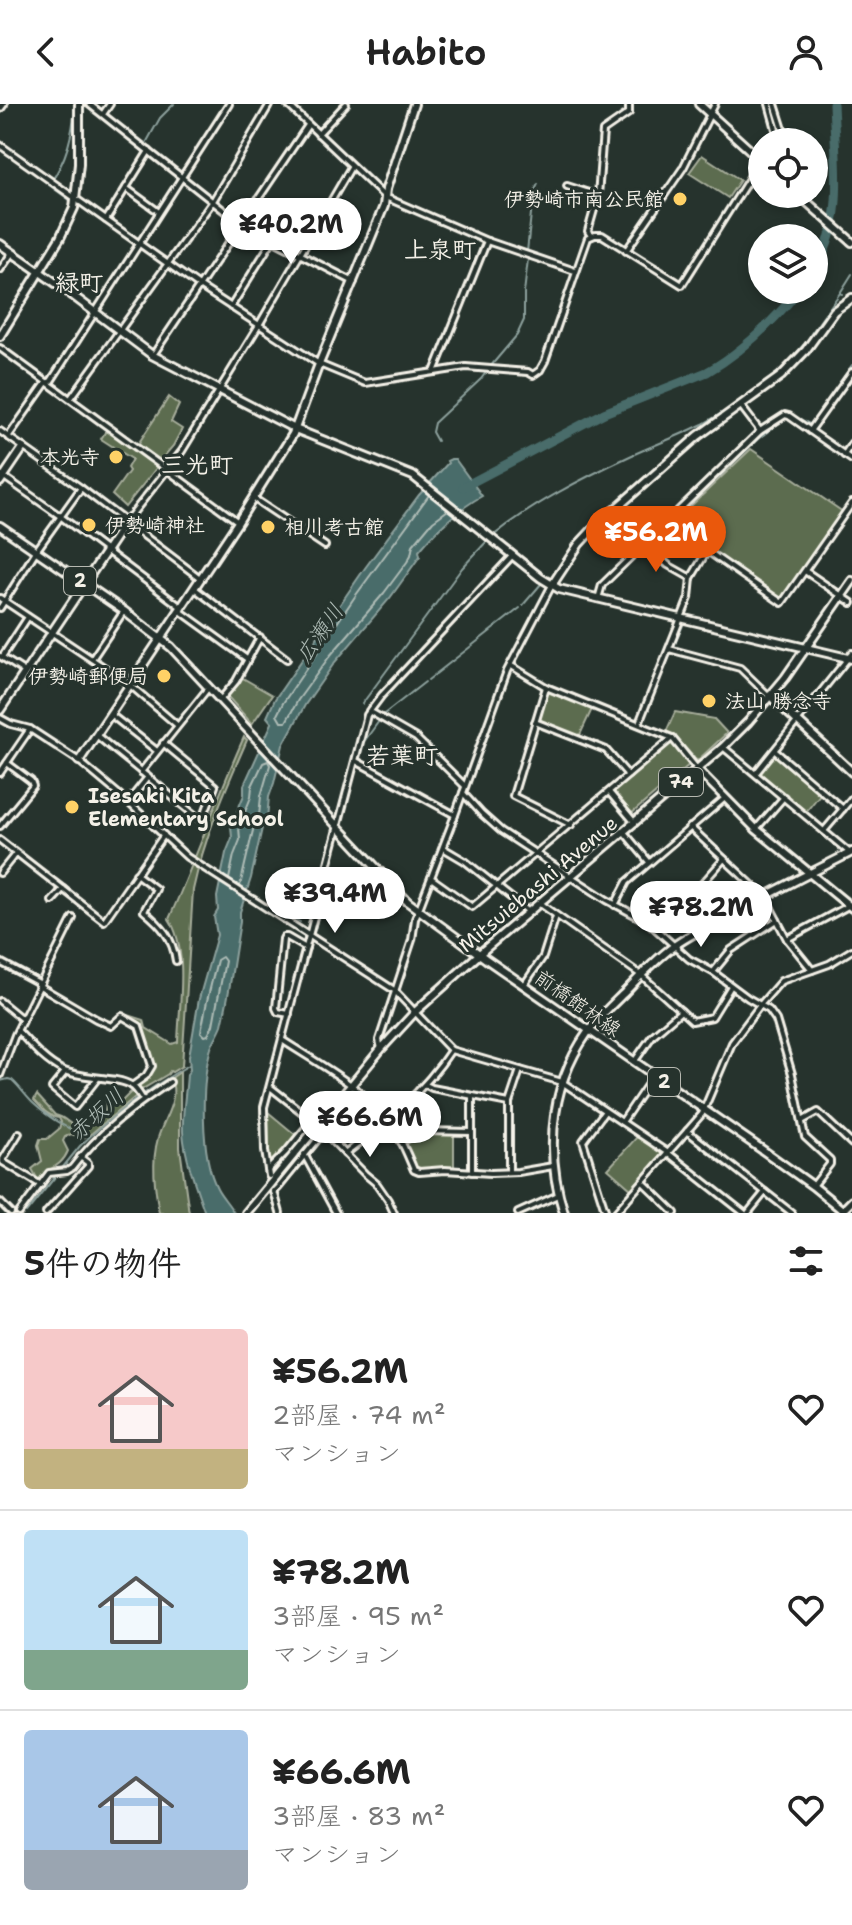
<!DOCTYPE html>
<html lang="ja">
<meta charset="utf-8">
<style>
body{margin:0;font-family:"Shantell Sans","Klee One",sans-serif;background:#f2f2f2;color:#222;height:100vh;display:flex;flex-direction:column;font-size:30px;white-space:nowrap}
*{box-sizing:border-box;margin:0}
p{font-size:26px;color:#767676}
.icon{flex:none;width:44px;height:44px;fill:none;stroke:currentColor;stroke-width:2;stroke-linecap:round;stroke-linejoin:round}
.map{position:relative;height:1109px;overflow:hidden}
.sheet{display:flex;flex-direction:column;background:#fff;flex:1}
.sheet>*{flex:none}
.buttons{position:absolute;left:748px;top:24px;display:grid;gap:16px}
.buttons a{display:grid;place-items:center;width:80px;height:80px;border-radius:50%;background:#fff;box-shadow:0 4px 12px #0003;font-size:40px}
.price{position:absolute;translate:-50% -68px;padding:0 18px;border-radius:28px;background:#fff;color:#222;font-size:26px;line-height:52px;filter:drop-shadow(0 2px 4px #0008)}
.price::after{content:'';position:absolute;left:50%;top:48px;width:24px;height:18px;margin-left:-12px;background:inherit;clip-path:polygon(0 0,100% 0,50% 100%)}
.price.active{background:#ea580c;color:#fff}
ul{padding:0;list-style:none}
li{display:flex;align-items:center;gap:24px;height:200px;padding:0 24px}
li+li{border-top:2px solid #e0e0e0}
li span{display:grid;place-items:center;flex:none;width:224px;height:160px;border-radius:8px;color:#555}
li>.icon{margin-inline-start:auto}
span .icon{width:96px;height:96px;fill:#fffc;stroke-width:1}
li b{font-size:34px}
h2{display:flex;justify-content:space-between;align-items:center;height:96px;padding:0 24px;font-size:34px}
header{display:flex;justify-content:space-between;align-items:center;height:104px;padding:0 24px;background:#fff;font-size:36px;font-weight:600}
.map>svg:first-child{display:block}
</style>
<header><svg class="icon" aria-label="back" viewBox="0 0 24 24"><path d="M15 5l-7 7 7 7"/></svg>Habito<svg class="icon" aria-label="person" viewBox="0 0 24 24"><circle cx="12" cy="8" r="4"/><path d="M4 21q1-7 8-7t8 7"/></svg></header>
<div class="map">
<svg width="852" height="1109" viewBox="0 0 852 1109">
<rect width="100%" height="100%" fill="#26332d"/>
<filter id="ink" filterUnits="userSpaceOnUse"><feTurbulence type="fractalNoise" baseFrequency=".0125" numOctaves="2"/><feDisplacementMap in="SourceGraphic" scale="16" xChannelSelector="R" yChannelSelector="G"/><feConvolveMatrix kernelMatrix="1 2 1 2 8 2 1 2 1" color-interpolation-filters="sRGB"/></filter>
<g filter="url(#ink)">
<g fill="#5c6c4f" stroke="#a8ae9c" stroke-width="2">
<path d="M702,51L740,76L728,94L689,69Z"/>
<path d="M169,293L179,301L171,318L182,325L173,342L160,357L138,340Z"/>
<path d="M107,325L157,363L125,403L112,391L129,367L127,364L132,355L101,335Z"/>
<path d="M751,345L843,408L782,495H780L674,421L673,419Z"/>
<path d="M241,573L272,591L252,620L228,593L227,591Z"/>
<path d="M549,587L592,605L579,633L540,618L538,615L546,588Z"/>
<path d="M675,608L714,615L727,629L697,657L674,631L666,628Z"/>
<path d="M244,633L247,636C226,684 204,734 193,786L182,962L172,968L170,967L168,970L141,986L136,980C145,975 154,970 153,959L143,924L141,920L125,910L144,916L146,924L172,940L178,938C179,903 189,845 169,815C196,755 217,693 244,633Z"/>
<path d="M671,638H673L690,660L631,710L613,688Z"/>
<path d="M776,651L821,689L805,709L760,670V668L773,652Z"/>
<path d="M180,968V1044L189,1109H159C155,1084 151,1059 158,1034C163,1016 181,992 170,975Z"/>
<path d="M131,988L135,990V993L92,1029L83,1034L71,1030L65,1033L63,1037L68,1047C63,1059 56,1062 46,1068L42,1076H38L32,1065L42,1057L38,1041L40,1035H47L59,1025L61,1018L59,1014C48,1013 41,1003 34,996L37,991L55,1011C71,1014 68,1028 91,1021L94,1016L100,1014L105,1010L106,998L118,1001Z"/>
<path d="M268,1008L297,1032L271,1060L269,1059Z"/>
<path d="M423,1030H454V1064L445,1063L419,1065L416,1064L404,1041L405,1039Z"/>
<path d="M639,1033L664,1050L632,1086L608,1065L636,1034Z"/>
</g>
<path fill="#486c6b" stroke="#8da19d" stroke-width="2" d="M451,355H455L482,392C457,406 438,424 419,447L420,452L390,494L335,558L305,601L283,641L274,679L269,693L267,715L262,724L251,774L240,808V818C234,852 230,888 222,921C219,929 214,936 211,944C201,977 200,1052 217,1084C221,1092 229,1100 234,1109H205C196,1083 185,1055 183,1028C182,1009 186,989 187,970L190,966L189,952L199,895L217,831L214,813L218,806L217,793L226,749L232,734L231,722L244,691V681L272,619L267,613L275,595L365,464L419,391L448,359L447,357Z"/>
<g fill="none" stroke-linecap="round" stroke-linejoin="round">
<g stroke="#afbcb6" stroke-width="2">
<path d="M429,391L356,491L283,599L277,611L281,618H286L298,596L329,553L384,489L407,458L411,451L413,441L433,417L448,406"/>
<path d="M229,775L234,751L240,736L239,723L251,693L252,682L263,659L268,657L270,661L261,692L259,712L254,722L240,782"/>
<path d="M222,853L225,857L213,921L208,931L205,932L201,928L207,897L217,856Z"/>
</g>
<g stroke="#8da19d" stroke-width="2">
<path d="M94,0L145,41L160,14L174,0"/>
<path d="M71,97L49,81C67,56 73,30 75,0"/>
<path d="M527,148L533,90L538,80"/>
<path d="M842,190L840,189L852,170"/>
<path d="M810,231L840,189"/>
<path d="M490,263L517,231L524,216V189L528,155"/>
<path d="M831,291L852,261"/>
<path d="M800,315L811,321L826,298"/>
<path d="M437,337L432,328L434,319L481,275L487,267"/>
<path d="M673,417L758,335L783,316"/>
<path d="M672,427L702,447"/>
<path d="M493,432C534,399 583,374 630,352C654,341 679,332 703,320C739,300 778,274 803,241"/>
<path d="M696,472L704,457"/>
<path d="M523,501L541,480"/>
<path d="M687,509L692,495L694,479"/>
<path d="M428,576L520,504"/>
<path d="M362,600L462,464L488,436"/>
<path d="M384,610L425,578"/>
<path d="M643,615L683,521"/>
<path d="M360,654L363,639L379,617"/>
<path d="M273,792L272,799L273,802L300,818"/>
<path d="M314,829L330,764"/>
<path d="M0,977L8,975L12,976C21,984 26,993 34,1000C48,1013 72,1029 90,1032"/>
<path d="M275,982L286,991"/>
<path d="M291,995L310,1011"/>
<path d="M26,1109L80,1042C113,1010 149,984 189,961"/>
</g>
<g stroke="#486c6b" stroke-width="9">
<path d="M814,166C847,118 835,54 833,0"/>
<path d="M463,383L604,309L707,268C742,248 773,218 799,186"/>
</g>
<g stroke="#f4f1e8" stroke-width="10">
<g id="street">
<path d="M89,0L241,120L354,178"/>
<path d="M287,0L385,93L487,137L575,167"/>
<path d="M769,0L777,29L772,38"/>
<path d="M775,0L787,38"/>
<path d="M103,10L110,0"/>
<path d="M318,30L346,0"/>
<path d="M0,41L199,182L319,260L365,279L466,263L528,268L533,271L540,266L545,257L588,134L595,131H602L682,181L757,62"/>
<path d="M567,82L598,92"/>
<path d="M126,84L159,108"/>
<path d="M106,116L149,47"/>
<path d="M591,132L588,127L598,92L603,27L629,9V0"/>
<path d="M626,147L683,64L715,0"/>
<path d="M0,166L12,149"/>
<path d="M231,203L272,137"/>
<path d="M0,244L237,417"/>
<path d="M153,251L308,21"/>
<path d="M434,268L487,137"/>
<path d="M71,294L213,97L270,0"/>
<path d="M741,302L760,327"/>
<path d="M0,327L81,384L200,474"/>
<path d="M810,327L852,268"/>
<path d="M8,333L46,279L51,277L229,0"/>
<path d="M844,351L852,339"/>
<path d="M0,370L60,412L181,503"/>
<path d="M253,394L325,442"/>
<path d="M616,404L647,432L655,449L668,461L691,474"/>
<path d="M125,419L182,347L259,221L351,63"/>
<path d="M667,419L782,499L852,399"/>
<path d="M805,467L852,499"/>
<path d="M194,484L287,555"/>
<path d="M0,494L129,580L177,621"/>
<path d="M598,495L602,481L760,327L785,311L789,312L852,356"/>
<path d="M0,504L36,447L81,384"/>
<path d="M179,506L247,555"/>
<path d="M669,545L740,564L769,592"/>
<path d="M0,552L25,568"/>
<path d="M2,553L28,513"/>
<path d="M92,555L124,507"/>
<path d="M510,561L546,583L672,634L697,665"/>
<path d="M546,583L513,692L571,721"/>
<path d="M221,595L236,577L260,533"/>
<path d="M369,607L416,634L464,681"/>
<path d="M110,610L157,647"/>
<path d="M0,614L11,620L30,625L79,657L128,698L187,753L394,886L451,946L562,978L668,1049L744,1109"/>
<path d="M535,618L606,646L628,671"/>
<path d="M639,619L689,494L691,474L707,447"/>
<path d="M96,631L202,717L215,682L163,639"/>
<path d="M723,643L850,749"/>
<path d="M775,647L843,705"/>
<path d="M356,657L455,711"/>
<path d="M141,668L209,583"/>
<path d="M0,669L30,625"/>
<path d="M756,669L852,549"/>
<path d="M609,688L635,719"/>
<path d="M463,689L482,710L501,727L607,796L648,818L689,855L713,868L748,894L769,906L776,916L792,970L805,1033L830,1056V1060L813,1082"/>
<path d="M128,698L148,673"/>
<path d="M0,722L33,682L31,677L7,659"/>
<path d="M690,723L765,793L787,835L812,866"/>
<path d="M756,725L784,693"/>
<path d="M824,727L852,694"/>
<path d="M624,728L649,758"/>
<path d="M0,736L104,817L164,731"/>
<path d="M443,744L465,757L529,808"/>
<path d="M0,769L16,749"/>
<path d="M136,770L156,785L144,807C161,821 173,834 176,857"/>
<path d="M431,774L472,803L672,634"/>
<path d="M52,797L63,785"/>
<path d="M539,799L641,871L681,907L653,931L634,958"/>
<path d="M615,801L627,778L725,694"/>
<path d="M713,819L687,797L724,755"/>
<path d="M787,835L848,802"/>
<path d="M0,858L39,879"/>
<path d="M713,868L731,846L777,816"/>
<path d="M38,881L96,915L111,922L122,912L139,922L152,962L146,972L132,982"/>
<path d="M524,881L543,853L556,812"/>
<path d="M0,897L22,915"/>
<path d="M681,907L692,917L712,913L731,882"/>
<path d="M289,910L278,908L276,904L283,835L284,833H287L306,844"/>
<path d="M18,927C31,941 44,957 62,966C81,975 116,972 131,981C137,985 140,991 143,996"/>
<path d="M282,936C319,960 359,981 388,1015C399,1029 407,1050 414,1066L419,1068L445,1066L491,1069L518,1068L553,1062"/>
<path d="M381,945L379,936L412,836L415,815L455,711L507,567L552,481"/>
<path d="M65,968L52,984L75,1003L97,975"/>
<path d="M0,971L15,931L73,814"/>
<path d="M426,981L432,984L509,999"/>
<path d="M270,983L312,1016"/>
<path d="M605,1007L583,1037L606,1109"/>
<path d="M802,1017L818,1008L852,1040"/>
<path d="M622,1018L654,971"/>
<path d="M687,1027L792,1109"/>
<path d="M324,1028L365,1070L377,1080L388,1096L394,1109"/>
<path d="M19,1029L3,1055V1058L41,1081"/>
<path d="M401,1038L423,1027L472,1028"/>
<path d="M304,1050L336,1109"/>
<path d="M345,1050C385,1019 423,989 451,946"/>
<path d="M268,1066L286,1048L327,998L336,999L339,1009L278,1084L274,1088"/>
<path d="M472,1068V992"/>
<path d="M509,1068V999L520,966"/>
<path d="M269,1072L265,1047L264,1003L367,611L382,591L512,452"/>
<path d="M643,1078L675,1109"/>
<path d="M274,1087L280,1109"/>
<path d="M0,1098L11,1109"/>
<path d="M19,1109L49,1069L67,1067L72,1064C99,1028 133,1003 170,978"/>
<path d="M46,1109L88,1062V1059L80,1053"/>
<path d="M518,1109L558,1091"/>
<path d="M615,1109L702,1010L732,939L761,900L781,877L829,860L852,846"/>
<path d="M748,1109L765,1088"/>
</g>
</g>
<g stroke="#f4f1e8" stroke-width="12">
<g id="secondary">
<path d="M0,140L60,182L152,251L295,325L413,372L541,474L559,485L852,555"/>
<path d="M0,232L60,134L74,104L79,60V0"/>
<path d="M0,378L23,344"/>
<path d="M552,481L579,440L594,424L698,332L781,272L806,246L834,207L852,194"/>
<path d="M770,592L852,668"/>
<path d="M0,606L125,419"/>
<path d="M79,657L238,418L293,330L319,260L384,102L386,85L414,0"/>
<path d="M697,665L756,725L852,804"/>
<path d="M843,1106L852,1097"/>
<path d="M564,1109C543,1044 551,973 595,919C604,908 615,898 625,888C640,872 656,855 674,842C695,827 720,816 743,804C779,785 816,766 852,748"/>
</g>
</g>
<g stroke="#f4f1e8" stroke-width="12">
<g id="primary">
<path d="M699,0L762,57"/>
<path d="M0,4L3,0"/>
<path d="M798,90L852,138"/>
<path d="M0,422L124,507L171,543L408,798L486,855L764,1047L813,1082L846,1109"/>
<path d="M246,1109L381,945L415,908L485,845L723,643L748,618L785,574L852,477"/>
</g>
</g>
<use href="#street" stroke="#26332d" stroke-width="4"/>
<use href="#secondary" stroke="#26332d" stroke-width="6"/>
<use href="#primary" stroke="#26332d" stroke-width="6"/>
</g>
</g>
<g fill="#ffd166" stroke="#26332d" stroke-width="3">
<circle cx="680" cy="95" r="8"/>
<circle cx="116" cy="353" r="8"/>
<circle cx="89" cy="421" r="8"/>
<circle cx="268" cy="423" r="8"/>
<circle cx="164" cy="572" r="8"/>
<circle cx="709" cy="597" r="8"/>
<circle cx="72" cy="703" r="8"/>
</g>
<g text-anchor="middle" stroke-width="6" stroke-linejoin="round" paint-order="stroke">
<g fill="#26332d" stroke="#b6b8b0" stroke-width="2">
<rect x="64" y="463" width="32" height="28" rx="6"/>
<rect x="659" y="664" width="44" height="28" rx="6"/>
<rect x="648" y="964" width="32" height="28" rx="6"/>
</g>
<g font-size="18" font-weight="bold" fill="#f4f1e8">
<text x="80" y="483">2</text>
<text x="681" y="684">74</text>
<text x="664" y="984">2</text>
</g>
<g font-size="20" font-weight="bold" fill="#f4f1e8" stroke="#26332d" text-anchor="start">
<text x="664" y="102" text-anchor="end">伊勢崎市南公民館</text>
<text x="100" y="360" text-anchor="end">本光寺</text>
<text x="105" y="428">伊勢崎神社</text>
<text x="284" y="430">相川考古館</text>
<text x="148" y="579" text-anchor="end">伊勢崎郵便局</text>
<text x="725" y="604">法山 勝念寺</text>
<text x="88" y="699">Isesaki Kita<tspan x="88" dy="23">Elementary School</tspan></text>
</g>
<g font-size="20" fill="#f4f1e8" stroke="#26332d">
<text transform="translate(538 780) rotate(-40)" y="7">Mitsuiebashi Avenue</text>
<text transform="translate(578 899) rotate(35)" y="7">前橋館林線</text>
</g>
<g font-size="22" font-style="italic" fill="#afbcb6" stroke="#26332d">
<text transform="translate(319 529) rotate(-55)" y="8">広瀬川</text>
<text transform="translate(96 1010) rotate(-42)" y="8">赤坂川</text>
</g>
<g font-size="24" font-weight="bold" fill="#f4f1e8" stroke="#26332d">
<text x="440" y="154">上泉町</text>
<text x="79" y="187">緑町</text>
<text x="197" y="369">三光町</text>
<text x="402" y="660">若葉町</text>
</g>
</g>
</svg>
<div class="buttons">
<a><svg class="icon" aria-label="locate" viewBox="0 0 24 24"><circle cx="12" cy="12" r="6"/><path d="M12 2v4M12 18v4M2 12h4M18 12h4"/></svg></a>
<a><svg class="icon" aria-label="layers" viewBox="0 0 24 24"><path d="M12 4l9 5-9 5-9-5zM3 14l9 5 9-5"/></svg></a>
</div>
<b class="price" style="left:291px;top:162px">¥40.2M</b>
<b class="price active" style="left:656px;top:470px">¥56.2M</b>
<b class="price" style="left:335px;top:831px">¥39.4M</b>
<b class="price" style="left:701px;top:845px">¥78.2M</b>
<b class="price" style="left:370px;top:1055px">¥66.6M</b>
</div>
<section class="sheet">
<h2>5件の物件<svg class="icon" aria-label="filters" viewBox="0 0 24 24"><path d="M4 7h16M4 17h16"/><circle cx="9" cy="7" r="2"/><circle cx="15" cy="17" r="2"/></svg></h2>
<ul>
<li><span style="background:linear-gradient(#f6c9c9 75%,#c2b280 0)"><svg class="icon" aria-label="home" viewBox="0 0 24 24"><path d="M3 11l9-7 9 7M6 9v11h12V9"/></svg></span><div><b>¥56.2M</b><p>2部屋 · 74 m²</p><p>マンション</p></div><svg class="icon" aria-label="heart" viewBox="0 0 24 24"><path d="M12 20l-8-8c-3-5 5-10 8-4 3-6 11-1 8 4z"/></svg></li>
<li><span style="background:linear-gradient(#bfe0f5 75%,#7fa58c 0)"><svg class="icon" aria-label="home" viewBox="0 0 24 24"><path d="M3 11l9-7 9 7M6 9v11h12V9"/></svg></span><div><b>¥78.2M</b><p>3部屋 · 95 m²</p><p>マンション</p></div><svg class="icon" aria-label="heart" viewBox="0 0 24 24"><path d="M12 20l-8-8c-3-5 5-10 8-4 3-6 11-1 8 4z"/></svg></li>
<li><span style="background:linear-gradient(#a9c7e8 75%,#9aa5b1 0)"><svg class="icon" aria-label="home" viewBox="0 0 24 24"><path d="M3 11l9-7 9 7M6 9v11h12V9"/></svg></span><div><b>¥66.6M</b><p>3部屋 · 83 m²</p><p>マンション</p></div><svg class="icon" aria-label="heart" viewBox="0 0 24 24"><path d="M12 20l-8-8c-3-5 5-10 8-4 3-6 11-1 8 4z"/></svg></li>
</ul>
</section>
